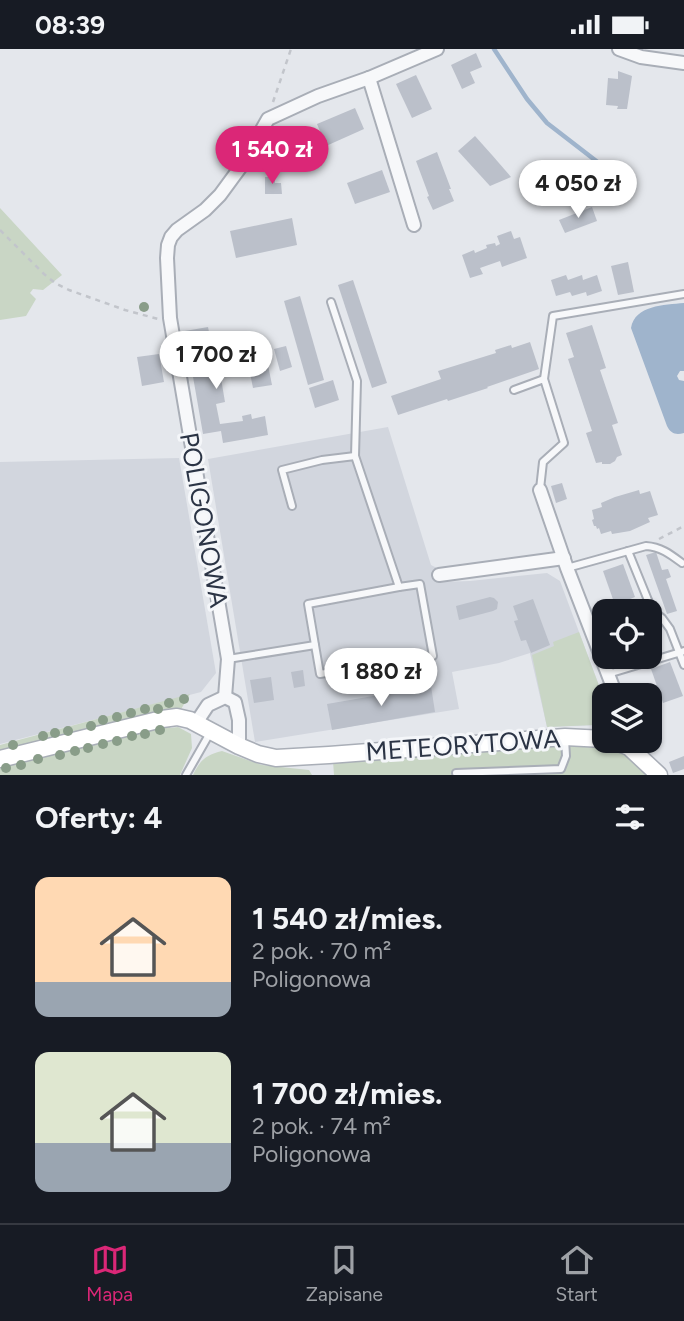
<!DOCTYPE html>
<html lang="pl">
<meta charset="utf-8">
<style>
body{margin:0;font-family:Figtree,sans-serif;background:#242831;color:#f1f3f6;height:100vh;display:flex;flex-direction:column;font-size:26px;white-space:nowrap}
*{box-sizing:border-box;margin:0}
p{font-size:23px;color:#9ea1a6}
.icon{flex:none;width:38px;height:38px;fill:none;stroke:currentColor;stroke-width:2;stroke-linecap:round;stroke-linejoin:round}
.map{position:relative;height:726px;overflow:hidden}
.panel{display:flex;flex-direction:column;background:#171b24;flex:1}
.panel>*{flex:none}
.fabs{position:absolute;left:592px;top:550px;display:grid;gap:14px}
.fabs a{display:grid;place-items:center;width:70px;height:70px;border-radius:14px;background:#171b24;box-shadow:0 2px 5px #0004;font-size:35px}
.price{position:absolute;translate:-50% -60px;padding:0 16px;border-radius:24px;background:#fff;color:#222;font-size:23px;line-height:46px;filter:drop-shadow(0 2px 4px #0008)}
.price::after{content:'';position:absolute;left:50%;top:42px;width:21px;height:16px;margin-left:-10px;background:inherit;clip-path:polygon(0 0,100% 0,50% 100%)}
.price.on{background:#db2777;color:#fff}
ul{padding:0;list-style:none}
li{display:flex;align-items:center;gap:21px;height:175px;padding:0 35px}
li span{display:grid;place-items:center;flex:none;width:196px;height:140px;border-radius:14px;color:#555}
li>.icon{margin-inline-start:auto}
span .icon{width:84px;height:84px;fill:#fffc;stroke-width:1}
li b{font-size:30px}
h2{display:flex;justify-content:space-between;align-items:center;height:84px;padding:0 35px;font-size:30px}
.status{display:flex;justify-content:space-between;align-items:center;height:49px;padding:0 35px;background:#171b24;direction:ltr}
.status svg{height:19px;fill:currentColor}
.tab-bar{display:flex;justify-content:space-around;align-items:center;height:98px;border-top:2px solid #363941;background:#171b24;font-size:19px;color:#9ea1a6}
.tab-bar a{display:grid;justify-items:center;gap:4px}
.tab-bar .on{color:#db2777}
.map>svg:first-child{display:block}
</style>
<div class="status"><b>08:39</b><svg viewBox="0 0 49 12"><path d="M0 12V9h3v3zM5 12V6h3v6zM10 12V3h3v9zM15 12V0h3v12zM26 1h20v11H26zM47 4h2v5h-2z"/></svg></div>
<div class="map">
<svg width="684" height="726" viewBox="0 0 684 726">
<rect width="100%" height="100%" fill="#e4e7ec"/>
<g fill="#d2d6de">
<path d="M388,378L431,516L437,519L439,533L470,532L547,524L560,532L604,650V664L599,674L595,676L547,678L530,604L499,614L452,623L459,660L255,693L208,410Z"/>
<path d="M179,409L216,624L201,643L0,695V413Z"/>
</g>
<g fill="#c9d6c5">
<path d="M0,159L62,226L43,241L33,240L30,244L36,250L26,267L0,271Z"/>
<path d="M579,583L604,650V664L599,674L595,676L547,678L532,606L554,597L553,593Z"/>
<path d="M190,645L170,679L178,678L191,685L192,699L180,726H0V696Z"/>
<path d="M550,696C597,696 614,690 648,726H334L333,712Z"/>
<path d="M222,702L262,716L309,721L312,726H193C200,711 206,706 222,702Z"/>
</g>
<path fill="#9fb4cc" d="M684,254V322H680L677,327L679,331L684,332V384C676,386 671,385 667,377L631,279C635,256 664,256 684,254Z"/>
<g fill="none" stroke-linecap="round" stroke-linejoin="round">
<path stroke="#9fb4cc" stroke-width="4.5" d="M494,0L527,50L547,74L604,118L620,140"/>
</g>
<g fill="#bbc0ca">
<path d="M476,4L482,18L470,23L475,34L462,40L451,16Z"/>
<path d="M618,22L632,27L627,60H617L618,57L606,56L608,29L618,30Z"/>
<path d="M416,26L432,60L412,69L396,35Z"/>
<path d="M355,59L364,80L326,97L317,75Z"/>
<path d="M475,87L492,106L511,128L490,137L458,102Z"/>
<path d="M437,103L451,140H449L454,152L433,161L427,148L429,147L416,112Z"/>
<path d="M308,104L314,116L297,123L292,111Z"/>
<path d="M382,121L390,143L355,155L347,134Z"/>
<path d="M265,128H275V134H281L282,145H265Z"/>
<path d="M592,158L597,172L565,184L559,171Z"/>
<path d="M292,169L297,196L236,209L230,182Z"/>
<path d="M511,182L514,190L520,188L527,209L502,218L500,212L480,219L483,225L470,229L462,206L474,201L475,204L487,199L486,196L495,194L496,197L500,195L497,187Z"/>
<path d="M628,213L634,243L618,246L611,217Z"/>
<path d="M566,226L568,231L582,226L583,231L597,226L602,242L587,247L586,243L572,247L570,243L556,247L551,231Z"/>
<path d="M353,231L387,334L372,339L338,236Z"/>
<path d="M300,247L324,331L308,336L284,252Z"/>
<path d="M592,276L606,319L600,321L618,374L612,376L622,406L617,408L615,412L610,415H602V413L596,414L586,384L592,382L568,310L574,308L566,284Z"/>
<path d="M208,278L210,288H214L225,353L216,355L220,375L243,372L242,367L251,365L252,370L265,367L268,386L223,394L221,382L203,385L185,282Z"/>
<path d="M530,293L539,320L487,338L488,339L448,352L447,350L398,366L391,347L441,330L438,322L496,304L495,301L511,296L512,299Z"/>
<path d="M286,297L292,318L280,322L274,300Z"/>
<path d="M159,305L164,333L142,337L137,308Z"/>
<path d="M268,316L272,336L253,339L249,319Z"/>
<path d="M333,331L339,351L315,359L309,339Z"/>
<path d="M562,434L567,450L556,454L551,437Z"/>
<path d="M639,441L640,445L650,442L658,466L648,469L650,473L630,482L612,485L611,482L601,485L599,479L597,480L596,477H594L592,471L594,470L592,461L602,458L601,454L615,448Z"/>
<path d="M656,503L662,521L668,520L671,528L666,530L677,562L667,565L646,506Z"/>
<path d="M623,515L635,548L615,556L603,522Z"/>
<path d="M490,548L494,549L498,553L497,560L493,562L459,571L456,557Z"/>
<path d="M533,550L550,596L531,604L526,591L521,592L514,572L518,571L513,557Z"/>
<path d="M670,613L683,647L663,654L651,620Z"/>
<path d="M303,621L305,637L294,639L291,623Z"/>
<path d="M271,628L274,651L254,654L250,631Z"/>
<path d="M431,637L435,663L332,681L327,655Z"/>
<path d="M684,707V720L673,724L669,713Z"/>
</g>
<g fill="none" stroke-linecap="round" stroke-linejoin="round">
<g stroke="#a9aeb7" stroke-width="10">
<g id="lane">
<path d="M544,330L553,267L684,245"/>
<path d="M514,341L544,330L564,394L543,413L540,440"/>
<path d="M292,457L282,421L322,411L355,407"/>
<path d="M628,502L652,561L662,569L670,580L684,616"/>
<path d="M567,519L646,497C661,498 670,505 682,514"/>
<path d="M626,562L649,553"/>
<path d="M589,576L604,570"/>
<path d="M315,596L308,555L399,538"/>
<path d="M228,610L315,596L320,625L433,607L420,535L399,538L355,407L357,332L331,253"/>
<path d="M608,625L684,602"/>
<path d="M456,724L561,720L566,707L565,690"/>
<path d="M186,726L210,684"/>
</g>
</g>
<g stroke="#a9aeb7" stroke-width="16">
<g id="street">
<path d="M619,0L641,8L684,14"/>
<path d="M369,29L414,176"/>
<path d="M540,441L567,519L616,646"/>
<path d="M439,526L564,509"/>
<path d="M225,648L228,610L170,269L167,209L168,196L171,188L177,181L205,161L220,146L242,116L268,70L318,47L369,29L437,0"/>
<path d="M196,674L208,656L225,648L235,653L239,671V697"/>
</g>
</g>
<g stroke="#a9aeb7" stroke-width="19">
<g id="secondary">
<path d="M611,691L629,698L659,726"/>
<path d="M0,710L162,670L177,668L190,671L239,697L258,705L276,709L329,706L565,688L604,690"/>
</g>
</g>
<g stroke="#c2c5cb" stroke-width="2.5" stroke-dasharray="5 5" stroke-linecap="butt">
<path d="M273,53L291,0"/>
<path d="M0,181L44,225L55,234L69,241L125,261L158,270"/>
<path d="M659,490L684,477"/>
</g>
<use href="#lane" stroke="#f7f8fa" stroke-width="6"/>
<use href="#street" stroke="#f7f8fa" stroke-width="12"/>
<use href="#secondary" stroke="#fff" stroke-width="16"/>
</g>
<g fill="#899d89">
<circle cx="144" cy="258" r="5"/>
<circle cx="184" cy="650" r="5"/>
<circle cx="169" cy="654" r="5"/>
<circle cx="145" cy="660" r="5"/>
<circle cx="158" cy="660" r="5"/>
<circle cx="131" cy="664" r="5"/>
<circle cx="117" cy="668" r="5"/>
<circle cx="103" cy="671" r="5"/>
<circle cx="91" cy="677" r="5"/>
<circle cx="160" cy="681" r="5"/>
<circle cx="68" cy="682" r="5"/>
<circle cx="55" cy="684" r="5"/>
<circle cx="145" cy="685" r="5"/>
<circle cx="43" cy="687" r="5"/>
<circle cx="132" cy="687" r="5"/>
<circle cx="117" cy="692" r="5"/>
<circle cx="103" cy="695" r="5"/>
<circle cx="13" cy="696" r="5"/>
<circle cx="88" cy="699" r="5"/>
<circle cx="75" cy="702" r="5"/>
<circle cx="60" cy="706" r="5"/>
<circle cx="38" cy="710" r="5"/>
<circle cx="21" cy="716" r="5"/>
<circle cx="6" cy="719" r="5"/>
</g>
<g text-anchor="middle" stroke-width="6" stroke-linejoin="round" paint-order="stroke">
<g font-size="26" fill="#2b3445" stroke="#f4f6f9">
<text transform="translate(204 471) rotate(80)" y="9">POLIGONOWA</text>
<text transform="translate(463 696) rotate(-4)" y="9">METEORYTOWA</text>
</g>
</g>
</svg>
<div class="fabs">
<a><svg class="icon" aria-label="locate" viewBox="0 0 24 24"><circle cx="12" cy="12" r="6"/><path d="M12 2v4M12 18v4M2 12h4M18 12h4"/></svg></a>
<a><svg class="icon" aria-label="layers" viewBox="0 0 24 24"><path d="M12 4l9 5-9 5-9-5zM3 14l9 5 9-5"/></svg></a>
</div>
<b class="price on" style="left:272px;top:137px">1 540 zł</b>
<b class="price" style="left:578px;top:171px">4 050 zł</b>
<b class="price" style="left:216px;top:342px">1 700 zł</b>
<b class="price" style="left:381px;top:659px">1 880 zł</b>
</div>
<section class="panel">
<h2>Oferty: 4<svg class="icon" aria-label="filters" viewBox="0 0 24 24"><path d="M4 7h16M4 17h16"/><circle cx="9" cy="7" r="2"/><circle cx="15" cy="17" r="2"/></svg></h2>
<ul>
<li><span style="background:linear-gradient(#ffd9b3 75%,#9aa5b1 0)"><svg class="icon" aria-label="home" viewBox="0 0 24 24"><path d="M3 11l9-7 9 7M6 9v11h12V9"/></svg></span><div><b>1 540 zł/mies.</b><p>2 pok. · 70 m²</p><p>Poligonowa</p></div></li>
<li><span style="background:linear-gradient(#dfe7d0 65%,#9aa5b1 0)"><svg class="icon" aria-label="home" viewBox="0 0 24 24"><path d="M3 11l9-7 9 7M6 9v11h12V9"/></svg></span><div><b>1 700 zł/mies.</b><p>2 pok. · 74 m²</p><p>Poligonowa</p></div></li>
</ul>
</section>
<nav class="tab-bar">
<a class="on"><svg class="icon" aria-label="map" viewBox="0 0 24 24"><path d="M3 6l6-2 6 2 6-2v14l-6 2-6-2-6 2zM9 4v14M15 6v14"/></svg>Mapa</a>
<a><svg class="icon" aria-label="saved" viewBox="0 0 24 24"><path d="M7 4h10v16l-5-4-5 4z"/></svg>Zapisane</a>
<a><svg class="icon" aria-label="home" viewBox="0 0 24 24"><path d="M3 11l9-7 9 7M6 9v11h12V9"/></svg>Start</a>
</nav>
